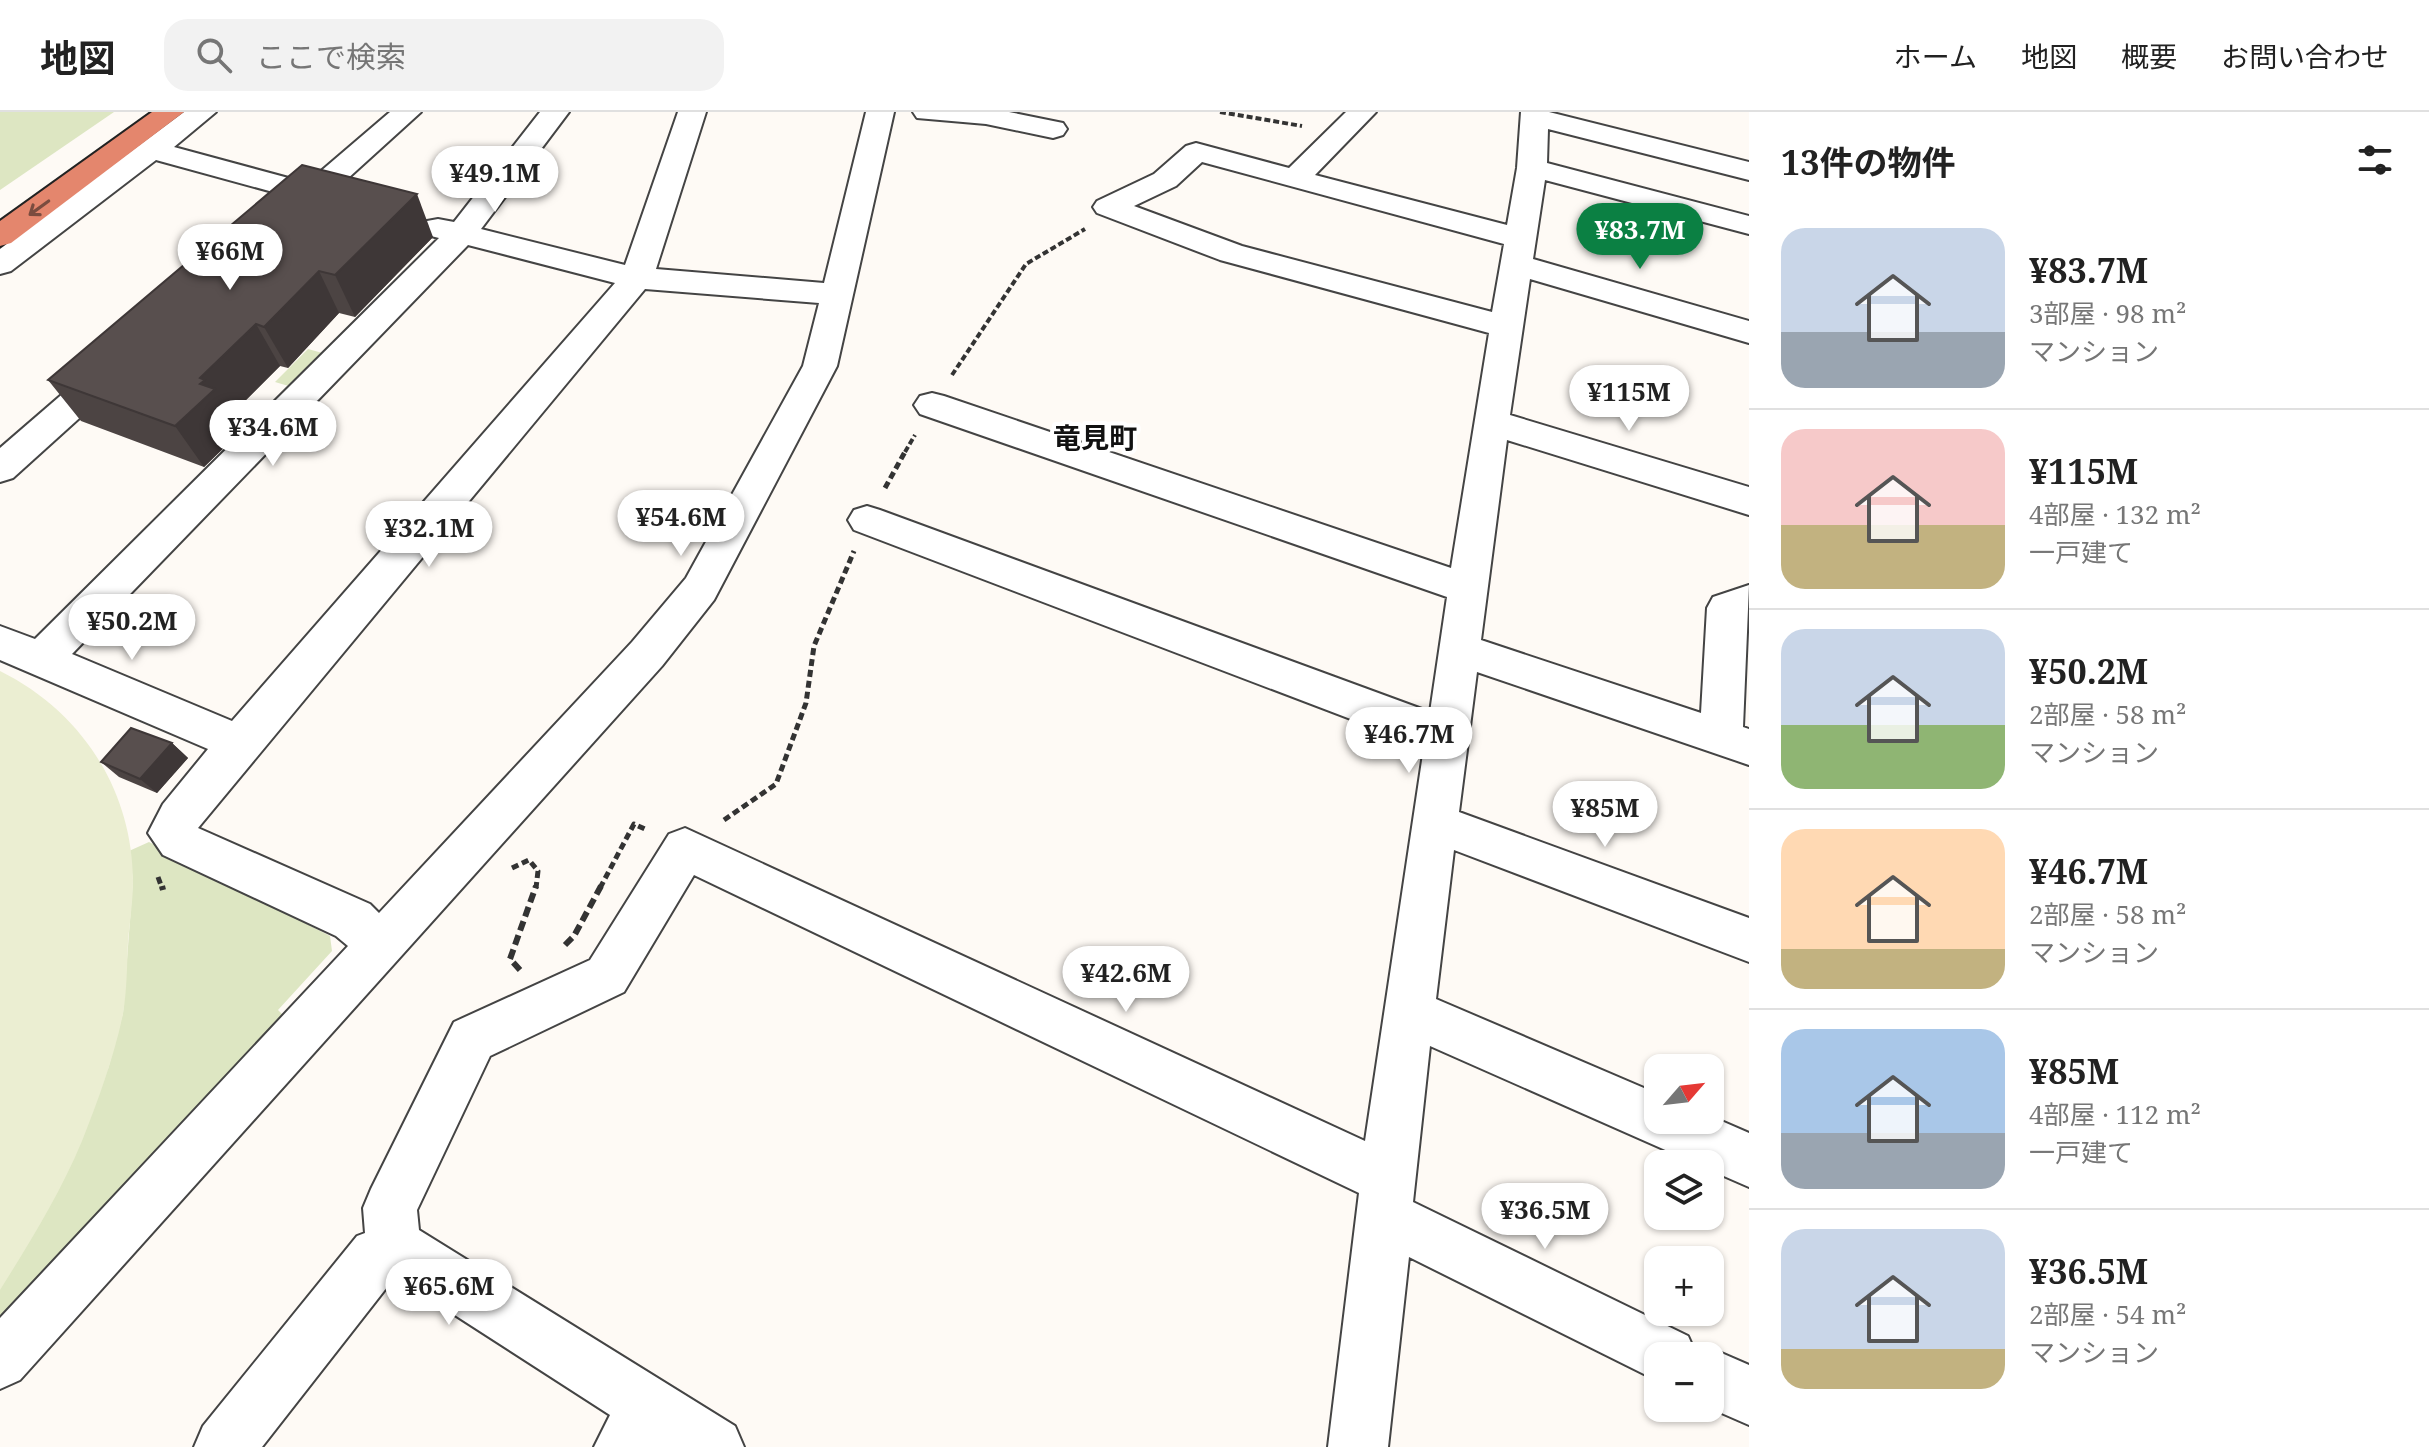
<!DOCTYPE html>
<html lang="ja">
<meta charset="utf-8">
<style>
body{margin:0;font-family:"Noto Serif","Noto Sans JP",serif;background:#f2f2f2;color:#222;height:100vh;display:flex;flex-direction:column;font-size:30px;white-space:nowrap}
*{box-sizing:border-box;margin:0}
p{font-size:26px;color:#767676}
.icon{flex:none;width:44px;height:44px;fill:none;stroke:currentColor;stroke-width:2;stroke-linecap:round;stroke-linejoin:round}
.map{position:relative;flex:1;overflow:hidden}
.panel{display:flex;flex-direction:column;background:#fff;width:680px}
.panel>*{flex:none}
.needle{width:52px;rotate:62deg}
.buttons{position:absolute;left:1644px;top:942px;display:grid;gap:16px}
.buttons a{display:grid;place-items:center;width:80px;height:80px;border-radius:16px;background:#fff;box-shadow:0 2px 6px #0004;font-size:40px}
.price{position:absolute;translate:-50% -68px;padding:0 18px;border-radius:28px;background:#fff;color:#222;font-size:26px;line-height:52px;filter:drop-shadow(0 2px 4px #0008)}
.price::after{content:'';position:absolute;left:50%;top:48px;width:24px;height:18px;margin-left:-12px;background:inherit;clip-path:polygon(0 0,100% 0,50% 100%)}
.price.current{background:#0b8043;color:#fff}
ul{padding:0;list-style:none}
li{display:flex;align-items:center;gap:24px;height:200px;padding:0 32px}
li+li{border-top:2px solid #e0e0e0}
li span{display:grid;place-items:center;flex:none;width:224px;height:160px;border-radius:24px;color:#555}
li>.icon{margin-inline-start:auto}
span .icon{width:96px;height:96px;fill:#fffc;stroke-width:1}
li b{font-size:34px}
h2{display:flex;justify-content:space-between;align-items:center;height:96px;padding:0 32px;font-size:34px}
header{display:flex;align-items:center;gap:48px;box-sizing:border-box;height:112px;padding:0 40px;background:#fff;border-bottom:2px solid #e0e0e0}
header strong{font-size:38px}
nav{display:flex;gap:44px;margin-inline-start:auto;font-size:28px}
.search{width:560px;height:72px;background:#f2f2f2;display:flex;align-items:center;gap:20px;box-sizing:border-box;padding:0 28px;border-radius:24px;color:#767676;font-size:30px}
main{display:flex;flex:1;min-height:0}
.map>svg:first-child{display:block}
</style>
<header>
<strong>地図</strong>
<div class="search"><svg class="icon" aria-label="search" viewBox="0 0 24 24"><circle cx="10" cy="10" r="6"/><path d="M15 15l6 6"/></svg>ここで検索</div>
<nav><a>ホーム</a><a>地図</a><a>概要</a><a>お問い合わせ</a></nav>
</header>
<main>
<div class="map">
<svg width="1749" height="1335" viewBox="0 0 1749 1335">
<rect width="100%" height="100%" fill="#fefaf5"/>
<g fill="#dde6c2">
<path d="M0,0H114L0,78Z"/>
<path d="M308,237L326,242L292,275L275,270Z"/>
<path d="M149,730L330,824L332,839L278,898L287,907L0,1211V1065L108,957L123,901L133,768L129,739Z"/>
</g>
<path fill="#ebeed2" d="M0,559C81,599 132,677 133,768C133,788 130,809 128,829C127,853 127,878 123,902C114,945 98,989 82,1029C60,1082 30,1130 0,1178Z"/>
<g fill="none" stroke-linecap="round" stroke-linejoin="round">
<g stroke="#444" stroke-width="4">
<g id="minor">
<path d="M184,0H216L174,35L307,71L390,0H421L335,78L348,82L352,88L348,94L337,97L318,92C307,102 301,106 285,102L281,96L291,85L156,48L11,159L0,162V137Z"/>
<path d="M540,0H569L481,117L625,153L678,0H706L656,157L824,171L866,0H894L837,254L714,488L662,554L20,1268L0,1277V1206L348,834L336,824L163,743L148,721L163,692L208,637L0,548V514L35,527L439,126L427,123L423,116L427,109L438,107L454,110ZM468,133L615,171L232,609L72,542ZM645,177L819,191L803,254L686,466L632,530L379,801L370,792L198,716Z"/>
<path d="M913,0H1009L1063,11L1067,17L1063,23L1053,26L986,12L917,6Z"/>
<path d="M1346,0H1376L1315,63L1507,113L1517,56L1521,0H1549L1749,50V68L1548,17L1547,51L1749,104V122L1545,68L1533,147L1749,209V231L1530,167L1510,303L1749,375V403L1507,328L1481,528L1701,601L1707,496L1713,485L1749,473L1743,615L1749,617V653L1477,560L1459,700L1749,806V850L1454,738L1436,887L1658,982V1008H1710V1004L1749,1021V1075L1710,1058V1052H1697L1430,934L1413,1090L1688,1224L1696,1242L1710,1236L1749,1253V1313L1710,1296V1244H1658V1269L1409,1145L1388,1335H1328L1359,1081L694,763L624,880L490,944L417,1098L419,1118L735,1314L744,1335H594L610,1303L402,1169L391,1170L262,1335H194L203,1314L357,1124L365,1121L363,1096L371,1077L454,910L590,848L669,722L685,716L1365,1029L1424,635L854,418L848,408L854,398L867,394L880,398L1430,600L1447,485L920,302L914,293L920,284L932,281L944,284L1451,456L1489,221L1220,148L1097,101L1093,95L1097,89L1154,62L1186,34L1196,31L1289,56ZM1202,50L1504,132L1492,200L1242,134L1134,94L1176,74Z"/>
<path d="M115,243L127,247L132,255L127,263L13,366L0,370V336L103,247Z"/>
</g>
</g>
<g stroke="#222" stroke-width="4">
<path id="highway" d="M152,0H184L11,131L0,134V109Z"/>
</g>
<g stroke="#333" stroke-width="4" stroke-dasharray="6 3" stroke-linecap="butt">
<path d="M1220,0L1302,14"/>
<path d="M952,263L1026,152L1085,117"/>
<path d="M905,340L915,323"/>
</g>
<g stroke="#333" stroke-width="5" stroke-dasharray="7 4" stroke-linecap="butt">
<path d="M885,376L906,338"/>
<path d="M724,708L776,672L806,591L814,534L854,439"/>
<path d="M512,756L529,748L538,759L536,776"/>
<path d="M158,765L162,776"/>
<path d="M600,776L634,712L647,718"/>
</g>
<g stroke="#333" stroke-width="6" stroke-dasharray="10 5" stroke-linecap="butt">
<path d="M162,774L163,778"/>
<path d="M565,833L574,824L601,774"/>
<path d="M520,858L510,847L536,774"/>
</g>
<use href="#minor" fill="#fff" fill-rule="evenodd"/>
<use href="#highway" fill="#e4866d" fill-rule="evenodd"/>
</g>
<g fill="#4c4443">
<path d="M302,53L433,125L355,205L339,201L288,256L280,254L232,302L242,318L204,355L81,309L48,268Z"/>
<path d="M172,631L188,646L157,681L119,665L101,650Z"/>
</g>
<g fill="#3e3737">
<path d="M417,82L433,125L355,205L335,163Z"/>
<path d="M319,159L339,201L288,256L264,215Z"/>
<path d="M256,212L280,254L232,302L242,318L204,355L175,314L200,272V266Z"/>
<path d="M172,631L188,646L157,681L140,667Z"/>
</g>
<g fill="#584f4e" stroke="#3e3737" stroke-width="2">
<path d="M302,53L417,82L335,163L319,159L264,215L256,212L200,266L205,268L200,272L215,277L175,314L48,268Z"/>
<path d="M131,616L172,631L140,667L101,650Z"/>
</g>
<defs><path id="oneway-shaft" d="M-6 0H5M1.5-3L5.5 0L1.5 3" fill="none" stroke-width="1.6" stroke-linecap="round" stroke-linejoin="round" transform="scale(2)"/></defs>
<use stroke="#7a4c3f" href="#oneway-shaft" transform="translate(39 96) rotate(144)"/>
<g text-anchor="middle" stroke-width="8" stroke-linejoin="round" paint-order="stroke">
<g font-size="28" font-weight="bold" fill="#111" stroke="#fff">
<text x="1095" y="336">竜見町</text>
</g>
</g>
</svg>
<div class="buttons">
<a><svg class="needle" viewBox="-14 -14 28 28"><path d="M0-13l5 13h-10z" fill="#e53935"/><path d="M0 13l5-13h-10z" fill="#767676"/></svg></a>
<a><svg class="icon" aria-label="layers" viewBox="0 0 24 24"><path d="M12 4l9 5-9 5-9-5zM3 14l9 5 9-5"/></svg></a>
<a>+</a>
<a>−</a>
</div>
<b class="price" style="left:495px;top:102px">¥49.1M</b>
<b class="price current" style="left:1640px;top:159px">¥83.7M</b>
<b class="price" style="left:230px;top:180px">¥66M</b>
<b class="price" style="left:1629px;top:321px">¥115M</b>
<b class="price" style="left:273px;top:356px">¥34.6M</b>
<b class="price" style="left:681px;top:446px">¥54.6M</b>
<b class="price" style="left:429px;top:457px">¥32.1M</b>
<b class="price" style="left:132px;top:550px">¥50.2M</b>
<b class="price" style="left:1409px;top:663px">¥46.7M</b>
<b class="price" style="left:1605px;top:737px">¥85M</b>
<b class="price" style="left:1126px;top:902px">¥42.6M</b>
<b class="price" style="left:1545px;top:1139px">¥36.5M</b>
<b class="price" style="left:449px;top:1215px">¥65.6M</b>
</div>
<section class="panel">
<h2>13件の物件<svg class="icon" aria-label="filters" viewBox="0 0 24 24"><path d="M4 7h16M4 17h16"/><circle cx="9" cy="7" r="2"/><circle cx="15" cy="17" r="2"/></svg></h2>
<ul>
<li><span style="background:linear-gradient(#c9d6e8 65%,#9aa5b1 0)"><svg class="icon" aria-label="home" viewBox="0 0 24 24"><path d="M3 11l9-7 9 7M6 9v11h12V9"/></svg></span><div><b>¥83.7M</b><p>3部屋 · 98 m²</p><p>マンション</p></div></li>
<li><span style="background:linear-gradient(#f6c9c9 60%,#c2b280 0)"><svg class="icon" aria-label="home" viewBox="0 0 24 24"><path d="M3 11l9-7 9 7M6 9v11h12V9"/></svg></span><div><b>¥115M</b><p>4部屋 · 132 m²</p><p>一戸建て</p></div></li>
<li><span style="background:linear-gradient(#c9d6e8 60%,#8fb573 0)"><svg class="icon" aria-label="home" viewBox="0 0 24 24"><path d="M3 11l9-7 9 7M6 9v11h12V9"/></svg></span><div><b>¥50.2M</b><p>2部屋 · 58 m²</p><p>マンション</p></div></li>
<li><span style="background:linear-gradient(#ffd9b3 75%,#c2b280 0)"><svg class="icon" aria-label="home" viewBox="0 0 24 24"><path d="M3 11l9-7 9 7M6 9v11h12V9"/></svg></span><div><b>¥46.7M</b><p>2部屋 · 58 m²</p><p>マンション</p></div></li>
<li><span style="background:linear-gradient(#a9c7e8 65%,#9aa5b1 0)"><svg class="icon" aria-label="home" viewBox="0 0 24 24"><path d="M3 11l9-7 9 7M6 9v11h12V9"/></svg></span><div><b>¥85M</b><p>4部屋 · 112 m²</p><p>一戸建て</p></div></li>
<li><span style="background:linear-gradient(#c9d6e8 75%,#c2b280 0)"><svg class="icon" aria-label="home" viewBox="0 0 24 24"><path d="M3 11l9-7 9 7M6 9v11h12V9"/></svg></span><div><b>¥36.5M</b><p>2部屋 · 54 m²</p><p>マンション</p></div></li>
</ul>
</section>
</main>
